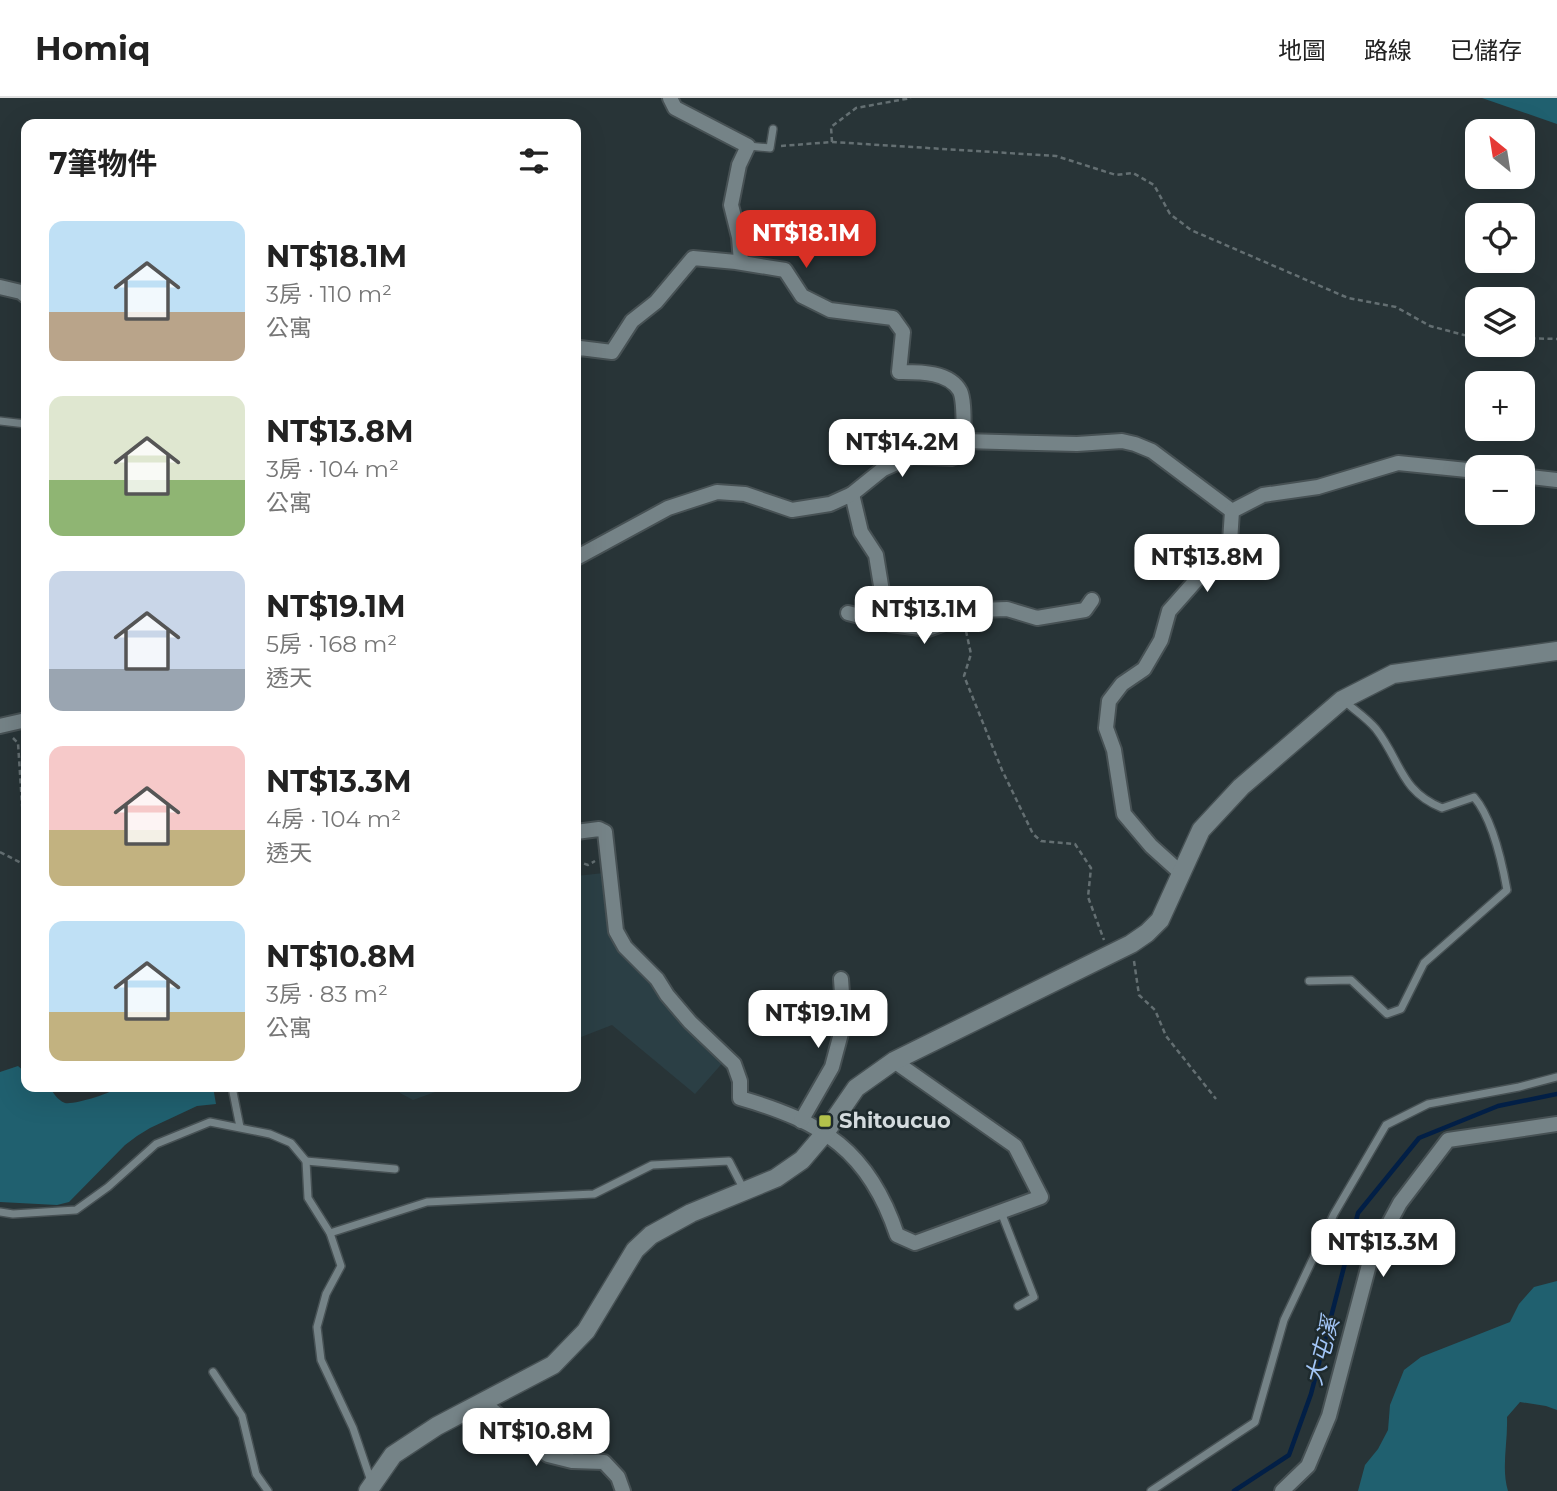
<!DOCTYPE html>
<html lang="zh-TW">
<meta charset="utf-8">
<style>
body{margin:0;font-family:Montserrat,"Noto Sans TC",sans-serif;background:#f6f6f6;color:#222;height:100vh;display:flex;flex-direction:column;font-size:26px;white-space:nowrap}
*{box-sizing:border-box;margin:0}
p{font-size:23px;color:#767676}
.icon{flex:none;width:38px;height:38px;fill:none;stroke:currentColor;stroke-width:2;stroke-linecap:round;stroke-linejoin:round}
.map{position:relative;flex:1;overflow:hidden}
.side{position:absolute;left:21px;top:21px;width:560px;height:973px;display:flex;flex-direction:column;background:#fff;border-radius:14px;box-shadow:0 7px 28px #0002}
.side>*{flex:none}
.needle{width:46px;rotate:330deg}
.tools{position:absolute;left:1465px;top:21px;display:grid;gap:14px}
.tools a{display:grid;place-items:center;width:70px;height:70px;border-radius:14px;background:#fff;box-shadow:0 7px 28px #0002;font-size:35px}
.price{position:absolute;translate:-50% -60px;padding:0 16px;border-radius:14px;background:#fff;color:#222;font-size:23px;line-height:46px;filter:drop-shadow(0 2px 4px #0008)}
.price::after{content:'';position:absolute;left:50%;top:42px;width:21px;height:16px;margin-left:-10px;background:inherit;clip-path:polygon(0 0,100% 0,50% 100%)}
.price.selected{background:#d93025;color:#fff}
ul{padding:0;list-style:none}
li{display:flex;align-items:center;gap:21px;height:175px;padding:0 28px}
li span{display:grid;place-items:center;flex:none;width:196px;height:140px;border-radius:14px;color:#555}
li>.icon{margin-inline-start:auto}
span .icon{width:84px;height:84px;fill:#fffc;stroke-width:1}
li b{font-size:30px}
h2{display:flex;justify-content:space-between;align-items:center;height:84px;padding:0 28px;font-size:30px}
header{display:flex;align-items:center;gap:42px;box-sizing:border-box;height:98px;padding:0 35px;background:#fff;border-bottom:2px solid #e0e0e0}
header strong{font-size:33px}
nav{display:flex;gap:38px;margin-inline-start:auto;font-size:24px}
.map>svg:first-child{display:block}
</style>
<header>
<strong>Homiq</strong>
<nav><a>地圖</a><a>路線</a><a>已儲存</a></nav>
</header>
<div class="map">
<svg width="1557" height="1393" viewBox="0 0 1557 1393">
<rect width="100%" height="100%" fill="#283437"/>
<g fill="#2b3f45">
<path d="M604,775L621,842L726,961L695,996L612,927L576,941V778Z"/>
<path d="M398,989H449L413,1002L400,995Z"/>
</g>
<g fill="#20606f">
<path d="M1482,0H1557V26Z"/>
<path d="M18,968L26,975V989H49C54,995 57,1002 65,1005C74,1007 112,995 119,989H213L216,1006L197,1008L150,1030L137,1038L125,1047L69,1104L57,1107L0,1104V974Z"/>
<path d="M1557,1183V1312L1546,1308L1520,1304L1507,1319C1508,1344 1501,1370 1508,1393H1358L1365,1367L1378,1351L1388,1332L1390,1307L1404,1272L1421,1259L1510,1224L1519,1206L1534,1189Z"/>
</g>
<g fill="none" stroke-linecap="round" stroke-linejoin="round">
<path stroke="#021f46" stroke-width="4.5" d="M1234,1393L1289,1357L1311,1296L1358,1115L1419,1040L1498,1008L1557,996"/>
<g stroke="#475154" stroke-width="10">
<g id="service">
<path d="M748,48L770,50L773,31"/>
<path d="M0,323L26,326"/>
<path d="M1309,883L1351,882L1387,916L1401,911L1424,865L1507,792C1502,764 1492,720 1474,699L1442,710C1400,693 1401,663 1376,631C1367,620 1353,611 1343,602"/>
<path d="M232,989L240,1029"/>
<path d="M306,1063L395,1071"/>
<path d="M0,1114L13,1116L76,1112L108,1089L156,1046L210,1024L270,1036L291,1045L306,1063L308,1100L330,1135L341,1168L326,1196L317,1229L321,1262L353,1330L371,1383"/>
<path d="M1001,1114L1034,1199L1018,1208"/>
<path d="M330,1135L427,1104L594,1096L652,1067L729,1063L744,1092"/>
<path d="M213,1274L242,1318L256,1376L268,1393"/>
<path d="M1151,1393L1255,1324L1284,1222L1334,1116L1386,1027L1428,1006L1519,989L1557,979"/>
</g>
</g>
<g stroke="#475154" stroke-width="18">
<g id="minor">
<path d="M670,0L675,10L748,48L739,67L731,107L739,139L741,164"/>
<path d="M0,189L21,194L26,198"/>
<path d="M576,252L580,250L612,254L632,223L656,204L693,160L736,164L785,172L802,198L830,212L893,220L903,234L899,274C918,274 949,273 960,293C965,303 963,331 964,343"/>
<path d="M1522,378L1557,382"/>
<path d="M852,396L861,434L876,457L886,518L891,526L928,531L980,512L1007,511L1037,520L1085,512L1092,502"/>
<path d="M576,460L668,410L717,394L745,396L792,412L830,406L852,396L883,371L912,358L951,360L959,357L964,343L1077,346L1122,343L1135,346L1152,353L1232,413"/>
<path d="M848,515L891,526"/>
<path d="M0,628L26,622"/>
<path d="M576,734L599,731L605,734L616,833L625,849L657,881L667,897L690,924L734,966L740,983V1000C823,1024 869,1053 897,1137L915,1145L1041,1099L1015,1048L894,963"/>
<path d="M1182,776L1151,748L1124,716L1114,652L1106,630L1109,603L1122,586L1144,571L1161,542L1169,513L1230,444L1232,413L1263,397L1318,389L1398,365L1477,373"/>
<path d="M801,1023L832,969L844,924L841,881"/>
<path d="M482,1304L548,1357L572,1363L604,1364L618,1379L623,1393"/>
<path d="M1282,1393L1308,1368L1329,1318L1371,1159L1400,1105L1448,1042L1557,1026"/>
</g>
</g>
<g stroke="#475154" stroke-width="21">
<path id="tertiary" d="M368,1393L393,1357L437,1328L553,1267L586,1233L635,1152L651,1137L691,1115L776,1080L802,1062L825,1035L856,990L894,963L1131,846L1147,835L1160,822L1201,732L1241,689L1342,602L1393,576L1557,553"/>
</g>
<g stroke="#646f72" stroke-width="2.5" stroke-dasharray="5 3.5" stroke-linecap="butt">
<path d="M832,44L831,29L856,10L911,0"/>
<path d="M781,48L832,44L1056,58L1116,77L1133,75L1154,87L1170,116L1191,132L1348,200L1396,209L1430,228L1464,237L1477,238"/>
<path d="M1522,240L1557,241"/>
<path d="M966,533L971,556L964,578L1002,672L1033,736L1041,743L1075,746L1091,770L1088,799L1104,842"/>
<path d="M13,640L18,645L26,767"/>
<path d="M0,754L25,767"/>
<path d="M576,763L588,767L595,763"/>
<path d="M1134,863L1139,897L1155,912L1166,938L1216,1001"/>
</g>
<use href="#service" stroke="#758387" stroke-width="7"/>
<use href="#minor" stroke="#758387" stroke-width="14"/>
<use href="#tertiary" stroke="#758387" stroke-width="18"/>
</g>
<rect fill="#b3c24b" stroke="#1e2a2d" stroke-width="2.5" x="818" y="1016" width="14" height="14" rx="3.5"/>
<g text-anchor="middle" stroke-width="5" stroke-linejoin="round" paint-order="stroke">
<g font-size="21" font-weight="bold" fill="#d4dbde" stroke="#1e2a2d" text-anchor="start">
<text x="839" y="1030">Shitoucuo</text>
</g>
<g font-size="23" font-style="italic" fill="#a3c6f7" stroke="#1e2a2d">
<text transform="translate(1322 1253) rotate(-75)" y="8">大屯溪</text>
</g>
</g>
</svg>
<div class="tools">
<a><svg class="needle" viewBox="-14 -14 28 28"><path d="M0-13l5 13h-10z" fill="#e53935"/><path d="M0 13l5-13h-10z" fill="#767676"/></svg></a>
<a><svg class="icon" aria-label="locate" viewBox="0 0 24 24"><circle cx="12" cy="12" r="6"/><path d="M12 2v4M12 18v4M2 12h4M18 12h4"/></svg></a>
<a><svg class="icon" aria-label="layers" viewBox="0 0 24 24"><path d="M12 4l9 5-9 5-9-5zM3 14l9 5 9-5"/></svg></a>
<a>+</a>
<a>−</a>
</div>
<b class="price selected" style="left:806px;top:172px">NT$18.1M</b>
<b class="price" style="left:902px;top:381px">NT$14.2M</b>
<b class="price" style="left:1207px;top:496px">NT$13.8M</b>
<b class="price" style="left:924px;top:548px">NT$13.1M</b>
<b class="price" style="left:818px;top:952px">NT$19.1M</b>
<b class="price" style="left:1383px;top:1181px">NT$13.3M</b>
<b class="price" style="left:536px;top:1370px">NT$10.8M</b>
<section class="side">
<h2>7筆物件<svg class="icon" aria-label="filters" viewBox="0 0 24 24"><path d="M4 7h16M4 17h16"/><circle cx="9" cy="7" r="2"/><circle cx="15" cy="17" r="2"/></svg></h2>
<ul>
<li><span style="background:linear-gradient(#bfe0f5 65%,#b9a48a 0)"><svg class="icon" aria-label="home" viewBox="0 0 24 24"><path d="M3 11l9-7 9 7M6 9v11h12V9"/></svg></span><div><b>NT$18.1M</b><p>3房 · 110 m²</p><p>公寓</p></div></li>
<li><span style="background:linear-gradient(#dfe7d0 60%,#8fb573 0)"><svg class="icon" aria-label="home" viewBox="0 0 24 24"><path d="M3 11l9-7 9 7M6 9v11h12V9"/></svg></span><div><b>NT$13.8M</b><p>3房 · 104 m²</p><p>公寓</p></div></li>
<li><span style="background:linear-gradient(#c9d6e8 70%,#9aa5b1 0)"><svg class="icon" aria-label="home" viewBox="0 0 24 24"><path d="M3 11l9-7 9 7M6 9v11h12V9"/></svg></span><div><b>NT$19.1M</b><p>5房 · 168 m²</p><p>透天</p></div></li>
<li><span style="background:linear-gradient(#f6c9c9 60%,#c2b280 0)"><svg class="icon" aria-label="home" viewBox="0 0 24 24"><path d="M3 11l9-7 9 7M6 9v11h12V9"/></svg></span><div><b>NT$13.3M</b><p>4房 · 104 m²</p><p>透天</p></div></li>
<li><span style="background:linear-gradient(#bfe0f5 65%,#c2b280 0)"><svg class="icon" aria-label="home" viewBox="0 0 24 24"><path d="M3 11l9-7 9 7M6 9v11h12V9"/></svg></span><div><b>NT$10.8M</b><p>3房 · 83 m²</p><p>公寓</p></div></li>
</ul>
</section>
</div>
